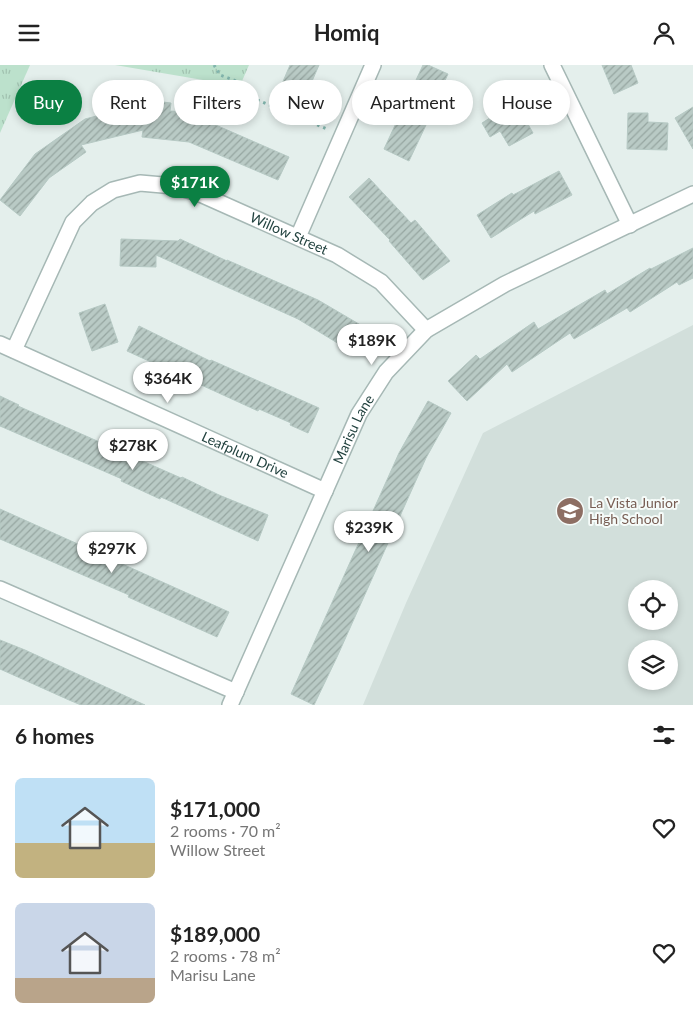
<!DOCTYPE html>
<meta charset="utf-8">
<style>
body{margin:0;font-family:Lato,sans-serif;background:#f2f2f2;color:#222;height:100vh;display:flex;flex-direction:column;font-size:19px;white-space:nowrap}
*{box-sizing:border-box;margin:0}
p{font-size:16px;color:#767676}
.icon{flex:none;width:28px;height:28px;fill:none;stroke:currentColor;stroke-width:2;stroke-linecap:round;stroke-linejoin:round}
.map{position:relative;height:640px;overflow:hidden}
.details{display:flex;flex-direction:column;background:#fff;flex:1}
.details>*{flex:none}
.hud{position:absolute;left:15px;top:15px;width:664px;height:45px;display:flex;gap:10px}
.controls{position:absolute;left:628px;top:515px;display:grid;gap:10px}
.controls a{display:grid;place-items:center;width:50px;height:50px;border-radius:50%;background:#fff;box-shadow:0 2px 8px #0003;font-size:25px}
.price{position:absolute;translate:-50% -42px;padding:0 11px;border-radius:18px;background:#fff;color:#222;font-size:16px;line-height:32px;filter:drop-shadow(0 1px 2px #0008)}
.price::after{content:'';position:absolute;left:50%;top:30px;width:15px;height:11px;margin-left:-8px;background:inherit;clip-path:polygon(0 0,100% 0,50% 100%)}
.price.selected{background:#0b8043;color:#fff}
ul{padding:0;list-style:none}
li{display:flex;align-items:center;gap:15px;height:125px;padding:0 15px}
li span{display:grid;place-items:center;flex:none;width:140px;height:100px;border-radius:8px;color:#555}
li>.icon{margin-inline-start:auto}
span .icon{width:60px;height:60px;fill:#fffc;stroke-width:1}
li b{font-size:21px}
h2{display:flex;justify-content:space-between;align-items:center;height:60px;padding:0 15px;font-size:21px}
.tag{padding:0 18px;border-radius:22px;background:#fff;box-shadow:0 2px 8px #0003;font-size:18px;line-height:45px}
.tag.selected{background:#0b8043;color:#fff}
header{display:flex;justify-content:space-between;align-items:center;height:65px;padding:0 15px;background:#fff;font-size:22px;font-weight:700}
.map>svg:first-child{display:block}
</style>
<header><svg class="icon" aria-label="menu" viewBox="0 0 24 24"><path d="M4 6h16M4 12h16M4 18h16"/></svg>Homiq<svg class="icon" aria-label="person" viewBox="0 0 24 24"><circle cx="12" cy="8" r="4"/><path d="M4 21q1-7 8-7t8 7"/></svg></header>
<div class="map">
<svg width="693" height="640" viewBox="0 0 693 640">
<defs>
<pattern id="grass-tufts" width="24" height="20" patternUnits="userSpaceOnUse" patternTransform="scale(1.25)"><rect width="24" height="20" fill="#bce1cc"/><path d="M3 7l-1-3M5 7V3M7 7l1-3M15 17l-1-3M17 17v-4M19 17l1-3" fill="none" stroke="#a1c2b0"/></pattern>
<pattern id="building-hatch" width="6" height="6" patternUnits="userSpaceOnUse" patternTransform="scale(1.25)"><rect width="6" height="6" fill="#b9cac5"/><path d="M-1 1l2-2M0 6l6-6M5 7l2-2" fill="none" stroke="#96a6a1"/></pattern>
</defs>
<rect width="100%" height="100%" fill="#e4efec"/>
<path fill="#d2dfdb" fill-rule="evenodd" d="M693,260V640H363L406,538L483,368ZM636,524H669V556H636ZM636,584H669V616H636Z"/>
<g fill="url(#grass-tufts)">
<path d="M0,0H30L0,68Z"/>
<path d="M115,0H249L236,30L203,15Z"/>
</g>
<g fill="url(#building-hatch)" stroke="#b6c9c4">
<path d="M290,0H319L300,44L276,33Z"/>
<path d="M423,0H428L448,9L442,22L453,27L444,47L434,43L409,96L384,84Z"/>
<path d="M602,0H631L638,18L614,29Z"/>
<path d="M512,31L533,68L509,81L500,66L490,72L482,58L493,51L489,43Z"/>
<path d="M147,35L171,38L170,46L186,47L289,92L278,115L189,77L142,72L143,65L81,80L86,87L49,113L20,151L0,135L35,89L85,54L147,38Z"/>
<path d="M693,42V84L675,53Z"/>
<path d="M628,48H648V57L668,58L667,85L627,84Z"/>
<path d="M559,106L572,130L535,149L534,146L491,173L477,150L512,128L513,130Z"/>
<path d="M369,113L411,158L415,155L450,196L423,215L389,176L390,175L349,132Z"/>
<path d="M121,174L178,176L180,174L227,196V195L318,235L364,262L349,285L298,254L156,190V202L120,201Z"/>
<path d="M693,183V213L679,220L677,217L630,247L627,243L574,274L570,268L512,307L507,299L467,336L448,316L476,290L480,294L534,257L538,264L605,225L607,229L650,203L651,204Z"/>
<path d="M105,239L118,277L92,286L79,248Z"/>
<path d="M139,261L210,296L211,295L319,343L308,368L290,360L291,358L259,344L258,346L127,286Z"/>
<path d="M0,331L19,340L18,341L181,413L182,412L219,430L268,450L258,476L161,432L160,434L121,416L122,414L0,361Z"/>
<path d="M428,336L451,348L426,393L337,592L314,640L291,629L399,388Z"/>
<path d="M0,444L229,547L217,572L128,532L129,530L0,474Z"/>
<path d="M0,575L25,585L145,640H81L69,635L0,604Z"/>
</g>
<g fill="none" stroke-linecap="round" stroke-linejoin="round">
<g stroke="#a6b8b5" stroke-width="18">
<g id="minor">
<path d="M552,0L630,160"/>
<path d="M298,172L373,0"/>
<path id="s1" d="M0,279L325,426"/>
<path id="s2" d="M14,285L73,157L92,138L113,125L140,118L174,121L198,128L337,190L381,217L426,265"/>
<path d="M0,524L236,627"/>
<path id="s3" d="M230,640L359,349L386,307L426,265L505,219L693,129"/>
</g>
</g>
<path stroke="#82b5ad" stroke-width="3" stroke-dasharray="2.5 4" stroke-linecap="butt" d="M214,0L220,10L239,17L248,31L327,64"/>
<use href="#minor" stroke="#fff" stroke-width="15"/>
</g>
<defs>
<g id="school-disc" transform="scale(1.4375)"><circle r="9.5" fill="#8d6e63" stroke="#f5fbf9"/><path d="M0-5L7-2L0 1L-7-2ZM-4 1L0 2.5L4 1V4Q0 6-4 4Z" fill="#fff"/></g>
</defs>
<g fill-rule="evenodd">
<use href="#school-disc" x="570" y="446"/>
</g>
<g text-anchor="middle" stroke-width="4" stroke-linejoin="round" paint-order="stroke">
<g font-size="14" fill="#22423f" stroke="#f5fbf9">
<text dy="5" stroke="none"><textPath href="#s2" startOffset="379">Willow Street</textPath></text>
<text dy="5" stroke="none"><textPath href="#s3" startOffset="302">Marisu Lane</textPath></text>
<text dy="5" stroke="none"><textPath href="#s1" startOffset="269">Leafplum Drive</textPath></text>
</g>
<g font-size="14" fill="#785e54" stroke="#f5fbf9" text-anchor="start">
<text x="589" y="443">La Vista Junior<tspan x="589" dy="16">High School</tspan></text>
</g>
</g>
</svg>
<div class="controls">
<a><svg class="icon" aria-label="locate" viewBox="0 0 24 24"><circle cx="12" cy="12" r="6"/><path d="M12 2v4M12 18v4M2 12h4M18 12h4"/></svg></a>
<a><svg class="icon" aria-label="layers" viewBox="0 0 24 24"><path d="M12 4l9 5-9 5-9-5zM3 14l9 5 9-5"/></svg></a>
</div>
<b class="price selected" style="left:195px;top:143px">$171K</b>
<b class="price" style="left:372px;top:301px">$189K</b>
<b class="price" style="left:168px;top:339px">$364K</b>
<b class="price" style="left:133px;top:406px">$278K</b>
<b class="price" style="left:369px;top:488px">$239K</b>
<b class="price" style="left:112px;top:509px">$297K</b>
<div class="hud">
<a class="tag selected">Buy</a>
<a class="tag">Rent</a>
<a class="tag">Filters</a>
<a class="tag">New</a>
<a class="tag">Apartment</a>
<a class="tag">House</a>
</div>
</div>
<section class="details">
<h2>6 homes<svg class="icon" aria-label="filters" viewBox="0 0 24 24"><path d="M4 7h16M4 17h16"/><circle cx="9" cy="7" r="2"/><circle cx="15" cy="17" r="2"/></svg></h2>
<ul>
<li><span style="background:linear-gradient(#bfe0f5 65%,#c2b280 0)"><svg class="icon" aria-label="home" viewBox="0 0 24 24"><path d="M3 11l9-7 9 7M6 9v11h12V9"/></svg></span><div><b>$171,000</b><p>2 rooms · 70 m²</p><p>Willow Street</p></div><svg class="icon" aria-label="heart" viewBox="0 0 24 24"><path d="M12 20l-8-8c-3-5 5-10 8-4 3-6 11-1 8 4z"/></svg></li>
<li><span style="background:linear-gradient(#c9d6e8 75%,#b9a48a 0)"><svg class="icon" aria-label="home" viewBox="0 0 24 24"><path d="M3 11l9-7 9 7M6 9v11h12V9"/></svg></span><div><b>$189,000</b><p>2 rooms · 78 m²</p><p>Marisu Lane</p></div><svg class="icon" aria-label="heart" viewBox="0 0 24 24"><path d="M12 20l-8-8c-3-5 5-10 8-4 3-6 11-1 8 4z"/></svg></li>
</ul>
</section>
